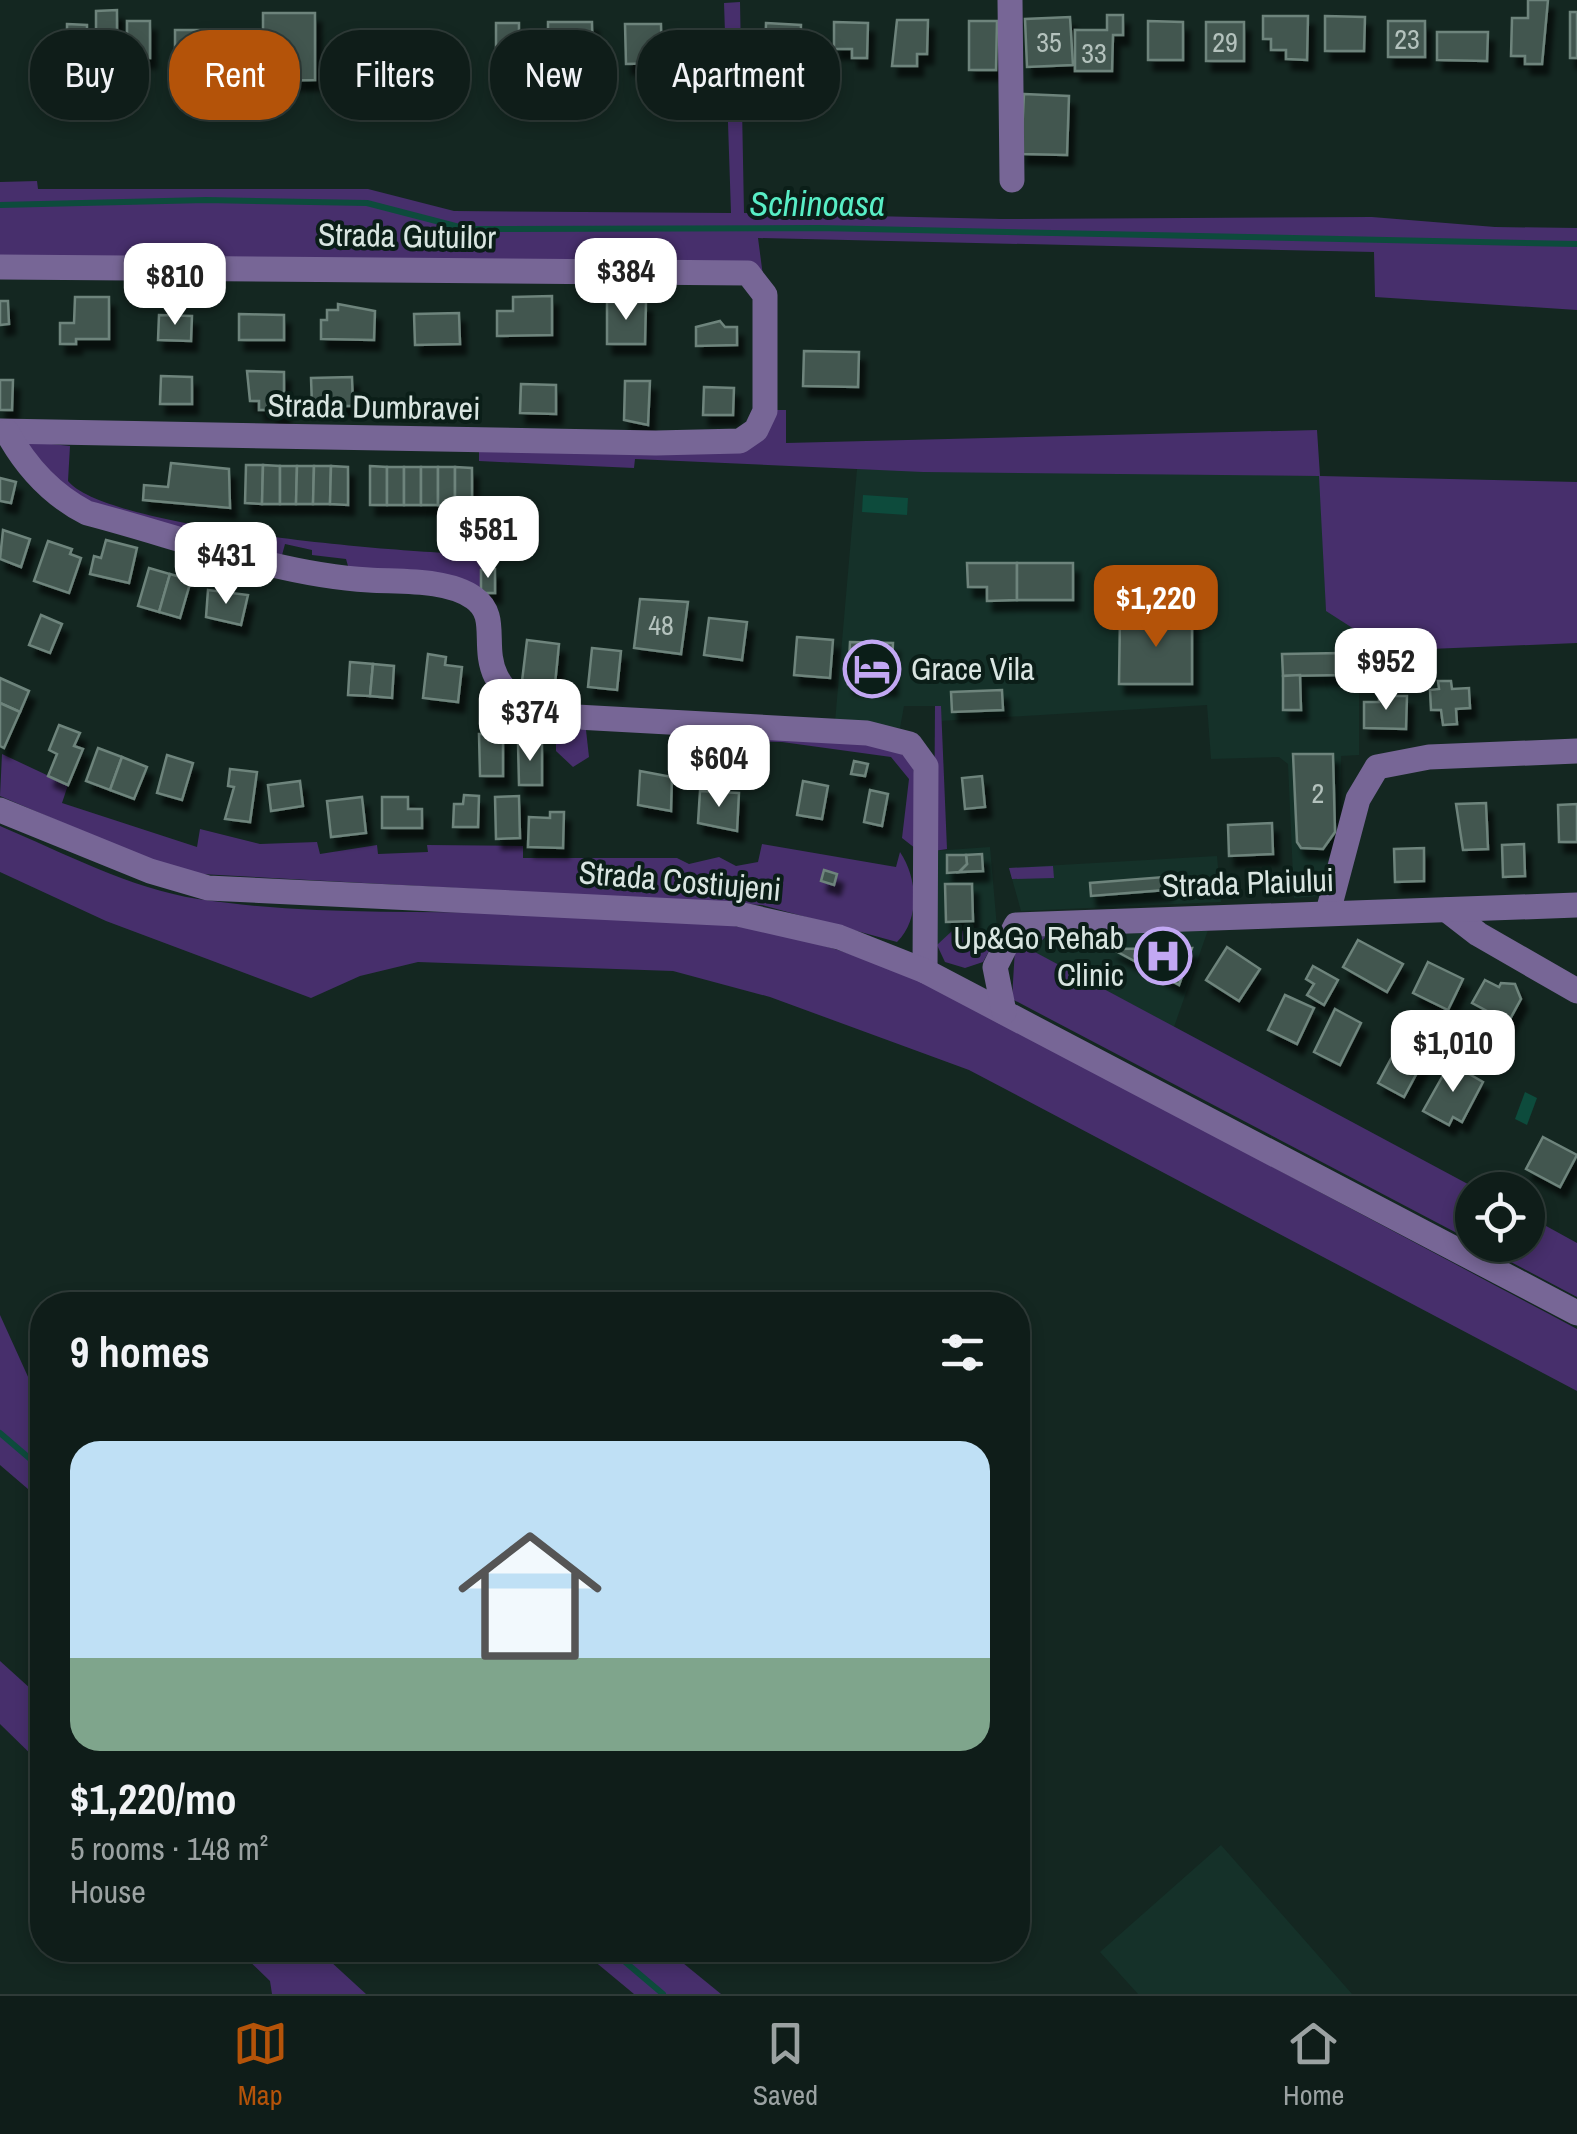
<!DOCTYPE html>
<meta charset="utf-8">
<style>
body{margin:0;font-family:"Archivo Narrow",sans-serif;background:#1d2a26;color:#f1f3f6;height:100vh;display:flex;flex-direction:column;font-size:38px;white-space:nowrap}
*{box-sizing:border-box;margin:0}
p{font-size:32px;color:#9ba2a2}
.icon{flex:none;width:55px;height:55px;fill:none;stroke:currentColor;stroke-width:2;stroke-linecap:round;stroke-linejoin:round}
.map{position:relative;flex:1;overflow:hidden}
.side{position:absolute;left:30px;top:1292px;width:1000px;height:670px;display:flex;flex-direction:column;background:#0f1d19;border-radius:40px;box-shadow:0 5px 15px #0003,0 0 0 2px #2f3b38}
.side>*{flex:none}
.guide{position:absolute;left:30px;top:30px;width:1000px;height:90px;display:flex;gap:20px}
.buttons{position:absolute;left:1455px;top:1172px;display:grid;gap:20px}
.buttons a{display:grid;place-items:center;width:90px;height:90px;border-radius:50%;background:#0f1d19;box-shadow:0 5px 15px #0003,0 0 0 2px #2f3b38;font-size:50px}
.price{position:absolute;translate:-50% -85px;padding:0 22px;border-radius:20px;background:#fff;color:#222;font-size:32px;line-height:65px;filter:drop-shadow(0 2px 5px #0008)}
.price::after{content:'';position:absolute;left:50%;top:60px;width:30px;height:22px;margin-left:-15px;background:inherit;clip-path:polygon(0 0,100% 0,50% 100%)}
.price.on{background:#b45309;color:#fff}
ul{padding:0;list-style:none}
li{display:grid;align-content:center;gap:20px;height:530px;padding:0 40px}
li span{display:grid;place-items:center;height:310px;border-radius:30px;color:#555}
li>.icon{margin-inline-start:auto}
span .icon{width:180px;height:180px;fill:#fffc;stroke-width:1}
li b{font-size:42px}
h2{display:flex;justify-content:space-between;align-items:center;height:120px;padding:0 40px;font-size:42px}
.chip{padding:0 35px;border-radius:40px;background:#0f1d19;box-shadow:0 5px 15px #0003,0 0 0 2px #2f3b38;font-size:35px;line-height:90px}
.chip.on{background:#b45309;color:#fff}
.dock{display:flex;justify-content:space-around;align-items:center;height:140px;border-top:2px solid #2f3b38;background:#0f1d19;font-size:28px;color:#9ba2a2}
.dock a{display:grid;justify-items:center;gap:5px}
.dock .on{color:#b45309}
.map>svg:first-child{display:block}
</style>
<div class="map">
<svg width="1577" height="1994" viewBox="0 0 1577 1994">
<defs>
<filter id="shadow"><feDropShadow dx="6" dy="10" stdDeviation="2.5" flood-color="#0009"/></filter>
</defs>
<rect width="100%" height="100%" fill="#142721"/>
<g fill="#153129">
<path d="M857,469L1320,476L1326,610L1354,629L1359,642V755L1341,756L1339,852L1321,896L1294,898L1288,764L1279,757L1211,759L1207,705L939,721L940,706H904L900,728L835,722Z"/>
<path d="M990,847L998,939L989,951L985,941L937,945L934,851Z"/>
<path d="M1217,856L1221,902L1021,911L1009,868Z"/>
<path d="M1208,930L1174,1027L1032,951L1045,937Z"/>
<path d="M1221,1845L1352,1994H1138L1100,1952Z"/>
</g>
<g fill="#472f6c">
<path d="M740,2L744,213L1002,219L1372,217L1495,227L1577,228V310L1375,297L1374,252L758,238L763,276L0,257V182L37,181L38,189H368L454,211L731,213L724,3Z"/>
<path d="M775,410H786V443L1317,430L1320,476L1577,482V643L1358,652L1354,629L1326,611L1319,476L923,472L635,459L634,468L479,461V448L707,447Z"/>
<path d="M24,441L70,446L68,481C107,529 411,554 481,554V593L350,573L346,559L312,555V550L285,544L281,559L72,497Z"/>
<path d="M935,706H941L947,849L934,851Z"/>
<path d="M556,728L586,730L589,757L573,767L556,751Z"/>
<path d="M744,734L871,738L913,760L920,852L902,838L909,779L891,757L782,742L744,741Z"/>
<path d="M2,754L68,785L62,803L197,847L200,829L260,844L317,842L320,854L377,845L378,854L428,852L427,845L523,846V858H677L689,864L719,857L736,866L758,862L762,844L896,867L900,852C917,877 921,918 897,942L762,905L200,874L140,856L0,796Z"/>
<path d="M0,826C64,853 129,888 198,899C397,929 622,890 814,943C922,972 1023,1034 1121,1086C1273,1167 1425,1248 1577,1329V1391L969,1070L770,997L673,971L418,962L360,976L311,998L106,921L0,872Z"/>
<path d="M1053,866L1054,878L1012,879L1009,868Z"/>
<path d="M953,930C970,930 982,934 989,951L983,962L965,968L945,962L937,945Z"/>
<path d="M1028,936L1045,937L1033,951L1479,1190H1472V1241L1012,999L1015,948Z"/>
<path d="M1528,1216L1577,1243V1297L1479,1245H1528Z"/>
<path d="M0,1315L29,1379L42,1393V1501L0,1465Z"/>
<path d="M0,1661L42,1699V1765L0,1724Z"/>
<path d="M238,1950H318L366,1994H272L270,1981Z"/>
<path d="M581,1950H667L721,1994H634Z"/>
</g>
<g fill="#0d4b3c">
<path d="M863,495L908,498L907,515L862,512Z"/>
<path d="M1525,1092L1537,1098L1527,1125L1515,1119Z"/>
</g>
<g fill="none" stroke-linecap="round" stroke-linejoin="round">
<g stroke="#0d4b3c" stroke-width="6">
<path d="M0,205L206,200L367,203L467,229L819,228L1577,244"/>
<path d="M0,1433L42,1469"/>
<path d="M611,1950L663,1994"/>
</g>
</g>
<g fill="#435750" stroke="#6e847c" stroke-width="2.5" filter="url(#shadow)">
<path d="M1528,0H1548L1542,64H1525V56H1511L1512,18H1528Z"/>
<path d="M117,10V56H96V11Z"/>
<rect x="1570" y="12" width="7" height="46"/>
<path d="M263,13H315V80L263,81Z"/>
<path d="M1107,15H1123V35H1113L1112,71H1075V30H1107Z"/>
<path d="M1263,16H1308L1307,60L1286,59V50H1271V39H1263Z"/>
<path d="M1325,16L1365,17L1364,51H1325Z"/>
<path d="M1070,17L1073,65L1027,67L1025,19Z"/>
<path d="M897,20H928L927,54H917V66H892Z"/>
<rect x="127" y="21" width="23" height="37"/>
<path d="M969,21H997L996,70H969Z"/>
<path d="M1148,21L1183,22V60H1148Z"/>
<rect x="1388" y="21" width="37" height="36"/>
<path d="M548,22H592L593,66H548Z"/>
<path d="M834,22L868,23L867,58H852V49H834Z"/>
<rect x="1206" y="22" width="38" height="39"/>
<path d="M496,23H519V61L496,60Z"/>
<path d="M766,23L801,25L800,61L765,59Z"/>
<path d="M67,24L87,25V61H67Z"/>
<path d="M625,24H661L662,63L626,64Z"/>
<rect x="175" y="30" width="32" height="37"/>
<path d="M1437,32H1488L1487,61L1437,60Z"/>
<path d="M380,55L417,56V85H380Z"/>
<path d="M1024,94L1069,96L1067,155L1021,154Z"/>
<path d="M552,296V335L497,336V311H513V297Z"/>
<path d="M75,297H109V339H76V344H60V323H74Z"/>
<path d="M0,301H8L9,324L0,325Z"/>
<path d="M607,302H646L645,344H607Z"/>
<path d="M338,304L375,311L374,340L321,339V320H327V310H338Z"/>
<path d="M459,313L460,344L415,345L414,314Z"/>
<path d="M239,314L284,315V340H239Z"/>
<path d="M159,315L192,316L191,341L158,340Z"/>
<path d="M720,321L725,327H737V345L696,346V327Z"/>
<path d="M804,351L859,352L858,387L803,386Z"/>
<path d="M247,371L284,372V415H271V410H259V401H250Z"/>
<path d="M161,376L192,377V404H160Z"/>
<path d="M352,377L353,406H312L311,378Z"/>
<path d="M0,380H13L12,410H0Z"/>
<path d="M625,381H650L648,425L624,420Z"/>
<path d="M521,384L556,385V414L520,413Z"/>
<path d="M704,387L734,388L733,415H703Z"/>
<path d="M171,463L229,469L230,508L143,500L144,485L168,487Z"/>
<path d="M246,465H263L262,504L245,503Z"/>
<path d="M263,465L280,466V504H262Z"/>
<path d="M280,466H297L296,504H280Z"/>
<path d="M297,466H314L313,504H296Z"/>
<path d="M314,466H331L330,504H313Z"/>
<path d="M331,466L348,467V505L330,504Z"/>
<path d="M370,466L387,467V505H370Z"/>
<rect x="387" y="467" width="17" height="38"/>
<rect x="404" y="467" width="17" height="38"/>
<rect x="421" y="467" width="17" height="38"/>
<path d="M438,467H455V506L438,505Z"/>
<path d="M455,467L472,468V506H455Z"/>
<path d="M0,478L16,482L11,503L0,501Z"/>
<path d="M3,530L30,539L21,567L0,559Z"/>
<path d="M106,540L137,548L129,583L90,574L94,556L101,558Z"/>
<path d="M48,541L72,549L70,554L81,558L69,593L34,581Z"/>
<path d="M967,563H1017V600L987,601V587H968Z"/>
<rect x="1017" y="563" width="56" height="37"/>
<path d="M149,568L170,574L159,612L138,606Z"/>
<path d="M495,569V593H481V570Z"/>
<path d="M170,574L191,580L180,618L159,612Z"/>
<path d="M208,590L248,595L241,625L206,617Z"/>
<path d="M640,599L688,602L681,654L634,648Z"/>
<path d="M41,615L62,624L50,653L29,645Z"/>
<path d="M1120,615H1192V684H1119Z"/>
<path d="M709,618L747,622L742,660L704,655Z"/>
<path d="M797,637L833,640L830,678L794,675Z"/>
<path d="M527,640L559,644L555,684L522,681Z"/>
<path d="M850,642L893,643L891,686L848,684Z"/>
<path d="M592,648L621,651L617,690L588,687Z"/>
<path d="M1342,653L1343,675L1283,676L1282,654Z"/>
<path d="M428,654L446,657L445,665L462,667L458,702L423,698Z"/>
<path d="M350,662L373,664L370,696L348,695Z"/>
<path d="M373,664L394,666L392,698L370,696Z"/>
<path d="M1300,675L1301,710H1283V676Z"/>
<path d="M0,678L29,691L20,712L0,703Z"/>
<path d="M1438,681H1451L1452,689L1469,688L1470,708L1456,709L1457,724L1443,725L1441,710H1431L1430,690L1439,689Z"/>
<path d="M1002,690L1003,710L952,712L951,692Z"/>
<path d="M1379,696H1407L1406,729L1364,728V702H1379Z"/>
<path d="M0,703L20,712L4,748L0,746Z"/>
<path d="M59,725L80,733L74,746L83,749L68,785L48,776L57,754L49,750Z"/>
<path d="M479,734H503V776H480Z"/>
<path d="M518,743H542V785H519Z"/>
<path d="M98,748L122,757L110,790L86,781Z"/>
<path d="M1293,754H1333L1335,832L1323,849L1301,848L1297,842Z"/>
<path d="M167,755L193,763L182,800L157,793Z"/>
<path d="M122,757L147,767L134,799L110,790Z"/>
<path d="M854,761L868,764L865,776L851,774Z"/>
<path d="M230,769L257,772L250,822L225,819L234,787L228,786Z"/>
<path d="M640,771L672,777L671,811L638,805Z"/>
<path d="M982,776L985,807L965,809L962,778Z"/>
<path d="M300,781L303,806L271,811L268,785Z"/>
<path d="M803,781L828,786L822,819L797,815Z"/>
<path d="M870,790L888,794L882,826L864,822Z"/>
<path d="M700,791L739,793L737,831L698,823Z"/>
<path d="M464,795L479,796L478,827H453L454,804H463Z"/>
<path d="M519,796L520,838L496,839L495,797Z"/>
<path d="M362,797L366,833L331,837L327,801Z"/>
<path d="M382,797H408V809H422V828H382Z"/>
<path d="M1486,803L1488,849L1463,850L1456,804Z"/>
<path d="M1577,804V842H1559L1558,805Z"/>
<path d="M550,812H564L563,848L528,847L529,817L550,818Z"/>
<path d="M1272,823L1273,854L1229,856L1228,825Z"/>
<path d="M1524,844L1525,876L1503,877L1502,845Z"/>
<path d="M1424,848V881L1395,882L1394,849Z"/>
<path d="M982,854L983,871L959,872L967,864L966,855Z"/>
<path d="M947,855H966L967,864L959,872L947,873Z"/>
<path d="M824,870L837,874L834,885L821,881Z"/>
<path d="M1164,877L1165,890L1091,896L1090,883Z"/>
<path d="M945,884H972L973,921L946,922Z"/>
<path d="M1358,940L1403,964L1387,992L1343,967Z"/>
<path d="M1227,947L1260,969L1239,1001L1206,980Z"/>
<path d="M1192,948L1179,985L1112,949Z"/>
<path d="M1428,962L1463,979L1448,1010L1413,993Z"/>
<path d="M1313,966L1338,980L1324,1005L1307,995L1314,984L1306,979Z"/>
<path d="M1485,980L1499,987L1501,983L1515,984L1521,999L1503,1032L1482,1021L1487,1011L1472,1003Z"/>
<path d="M1285,995L1314,1008L1297,1044L1268,1030Z"/>
<path d="M1335,1009L1361,1023L1340,1065L1314,1052Z"/>
<path d="M1401,1040L1427,1054L1404,1097L1378,1083Z"/>
<path d="M1450,1063L1483,1082L1462,1122L1453,1117L1449,1125L1423,1111Z"/>
<path d="M1543,1137L1577,1155L1560,1187L1526,1169Z"/>
</g>
<g fill="none" stroke-linecap="round" stroke-linejoin="round">
<g stroke="#776696" stroke-width="25">
<path d="M1010,0L1012,180"/>
<path d="M0,267L748,273L765,295V411L756,430L740,441L656,443L0,431"/>
<path d="M7,432C25,465 52,495 87,513C176,536 278,575 369,580C400,582 448,579 474,598C511,624 457,674 540,715L867,733L910,744L926,766L925,971"/>
<path d="M0,810L150,871L208,888L738,914L839,937L925,971L1577,1313"/>
<path d="M1447,910L1478,934L1577,991"/>
<path d="M1328,912L1358,799L1377,767L1429,757L1577,751"/>
<path d="M1004,1012L995,967L1016,925L1577,905"/>
</g>
</g>
<defs>
<g id="hotel-ring" transform="scale(2.875)"><circle r="9.5" fill="#0b1e18" stroke="#c2a8f3" stroke-width="1.5"/><path d="M-6-4.5h1.5V1H6V5H4.5V3h-9V5H-6ZM-4 0a1.8 1.8 0 1 1 3.6 0ZM.5 0V-2.5h3Q6-2.5 6 0Z" fill="#c2a8f3"/></g>
<g id="hospital-ring" transform="scale(2.875)"><circle r="9.5" fill="#0b1e18" stroke="#c2a8f3" stroke-width="1.5"/><path d="M-5-5h3v3.5h4V-5h3V5h-3V1.5h-4V5h-3Z" fill="#c2a8f3"/></g>
</defs>
<g fill-rule="evenodd">
<use href="#hotel-ring" x="872" y="669"/>
<use href="#hospital-ring" x="1163" y="956"/>
</g>
<g text-anchor="middle" stroke-width="8" stroke-linejoin="round" paint-order="stroke">
<g font-size="28" fill="#b4c2bd">
<text x="1407" y="49">23</text>
<text x="1049" y="52">35</text>
<text x="1225" y="52">29</text>
<text x="1094" y="63">33</text>
<text x="661" y="635">48</text>
<text x="1318" y="803">2</text>
</g>
<g font-size="32" fill="#d9e5e1" stroke="#0b1e18">
<text transform="translate(407 236) rotate(1)" y="11">Strada Gutuilor</text>
<text transform="translate(374 407) rotate(1)" y="11">Strada Dumbravei</text>
<text transform="translate(680 881) rotate(5)" y="11">Strada Costiujeni</text>
<text transform="translate(1248 883) rotate(-2)" y="11">Strada Plaiului</text>
</g>
<g font-size="32" fill="#d9e5e1" stroke="#0b1e18" text-anchor="start">
<text x="911" y="680">Grace Vila</text>
<text x="1124" y="949" text-anchor="end">Up&amp;Go Rehab<tspan x="1124" dy="37">Clinic</tspan></text>
</g>
<g font-size="35" font-style="italic" fill="#58eec6" stroke="#0b1e18">
<text x="817" y="216">Schinoasa</text>
</g>
</g>
</svg>
<div class="buttons">
<a><svg class="icon" aria-label="locate" viewBox="0 0 24 24"><circle cx="12" cy="12" r="6"/><path d="M12 2v4M12 18v4M2 12h4M18 12h4"/></svg></a>
</div>
<b class="price" style="left:626px;top:323px">$384</b>
<b class="price" style="left:175px;top:328px">$810</b>
<b class="price" style="left:488px;top:581px">$581</b>
<b class="price" style="left:226px;top:607px">$431</b>
<b class="price on" style="left:1156px;top:650px">$1,220</b>
<b class="price" style="left:1386px;top:713px">$952</b>
<b class="price" style="left:530px;top:764px">$374</b>
<b class="price" style="left:719px;top:810px">$604</b>
<b class="price" style="left:1453px;top:1095px">$1,010</b>
<div class="guide">
<a class="chip">Buy</a>
<a class="chip on">Rent</a>
<a class="chip">Filters</a>
<a class="chip">New</a>
<a class="chip">Apartment</a>
</div>
<section class="side">
<h2>9 homes<svg class="icon" aria-label="filters" viewBox="0 0 24 24"><path d="M4 7h16M4 17h16"/><circle cx="9" cy="7" r="2"/><circle cx="15" cy="17" r="2"/></svg></h2>
<ul>
<li><span style="background:linear-gradient(#bfe0f5 70%,#7fa58c 0)"><svg class="icon" aria-label="home" viewBox="0 0 24 24"><path d="M3 11l9-7 9 7M6 9v11h12V9"/></svg></span><div><b>$1,220/mo</b><p>5 rooms · 148 m²</p><p>House</p></div></li>
</ul>
</section>
</div>
<nav class="dock">
<a class="on"><svg class="icon" aria-label="map" viewBox="0 0 24 24"><path d="M3 6l6-2 6 2 6-2v14l-6 2-6-2-6 2zM9 4v14M15 6v14"/></svg>Map</a>
<a><svg class="icon" aria-label="saved" viewBox="0 0 24 24"><path d="M7 4h10v16l-5-4-5 4z"/></svg>Saved</a>
<a><svg class="icon" aria-label="home" viewBox="0 0 24 24"><path d="M3 11l9-7 9 7M6 9v11h12V9"/></svg>Home</a>
</nav>
